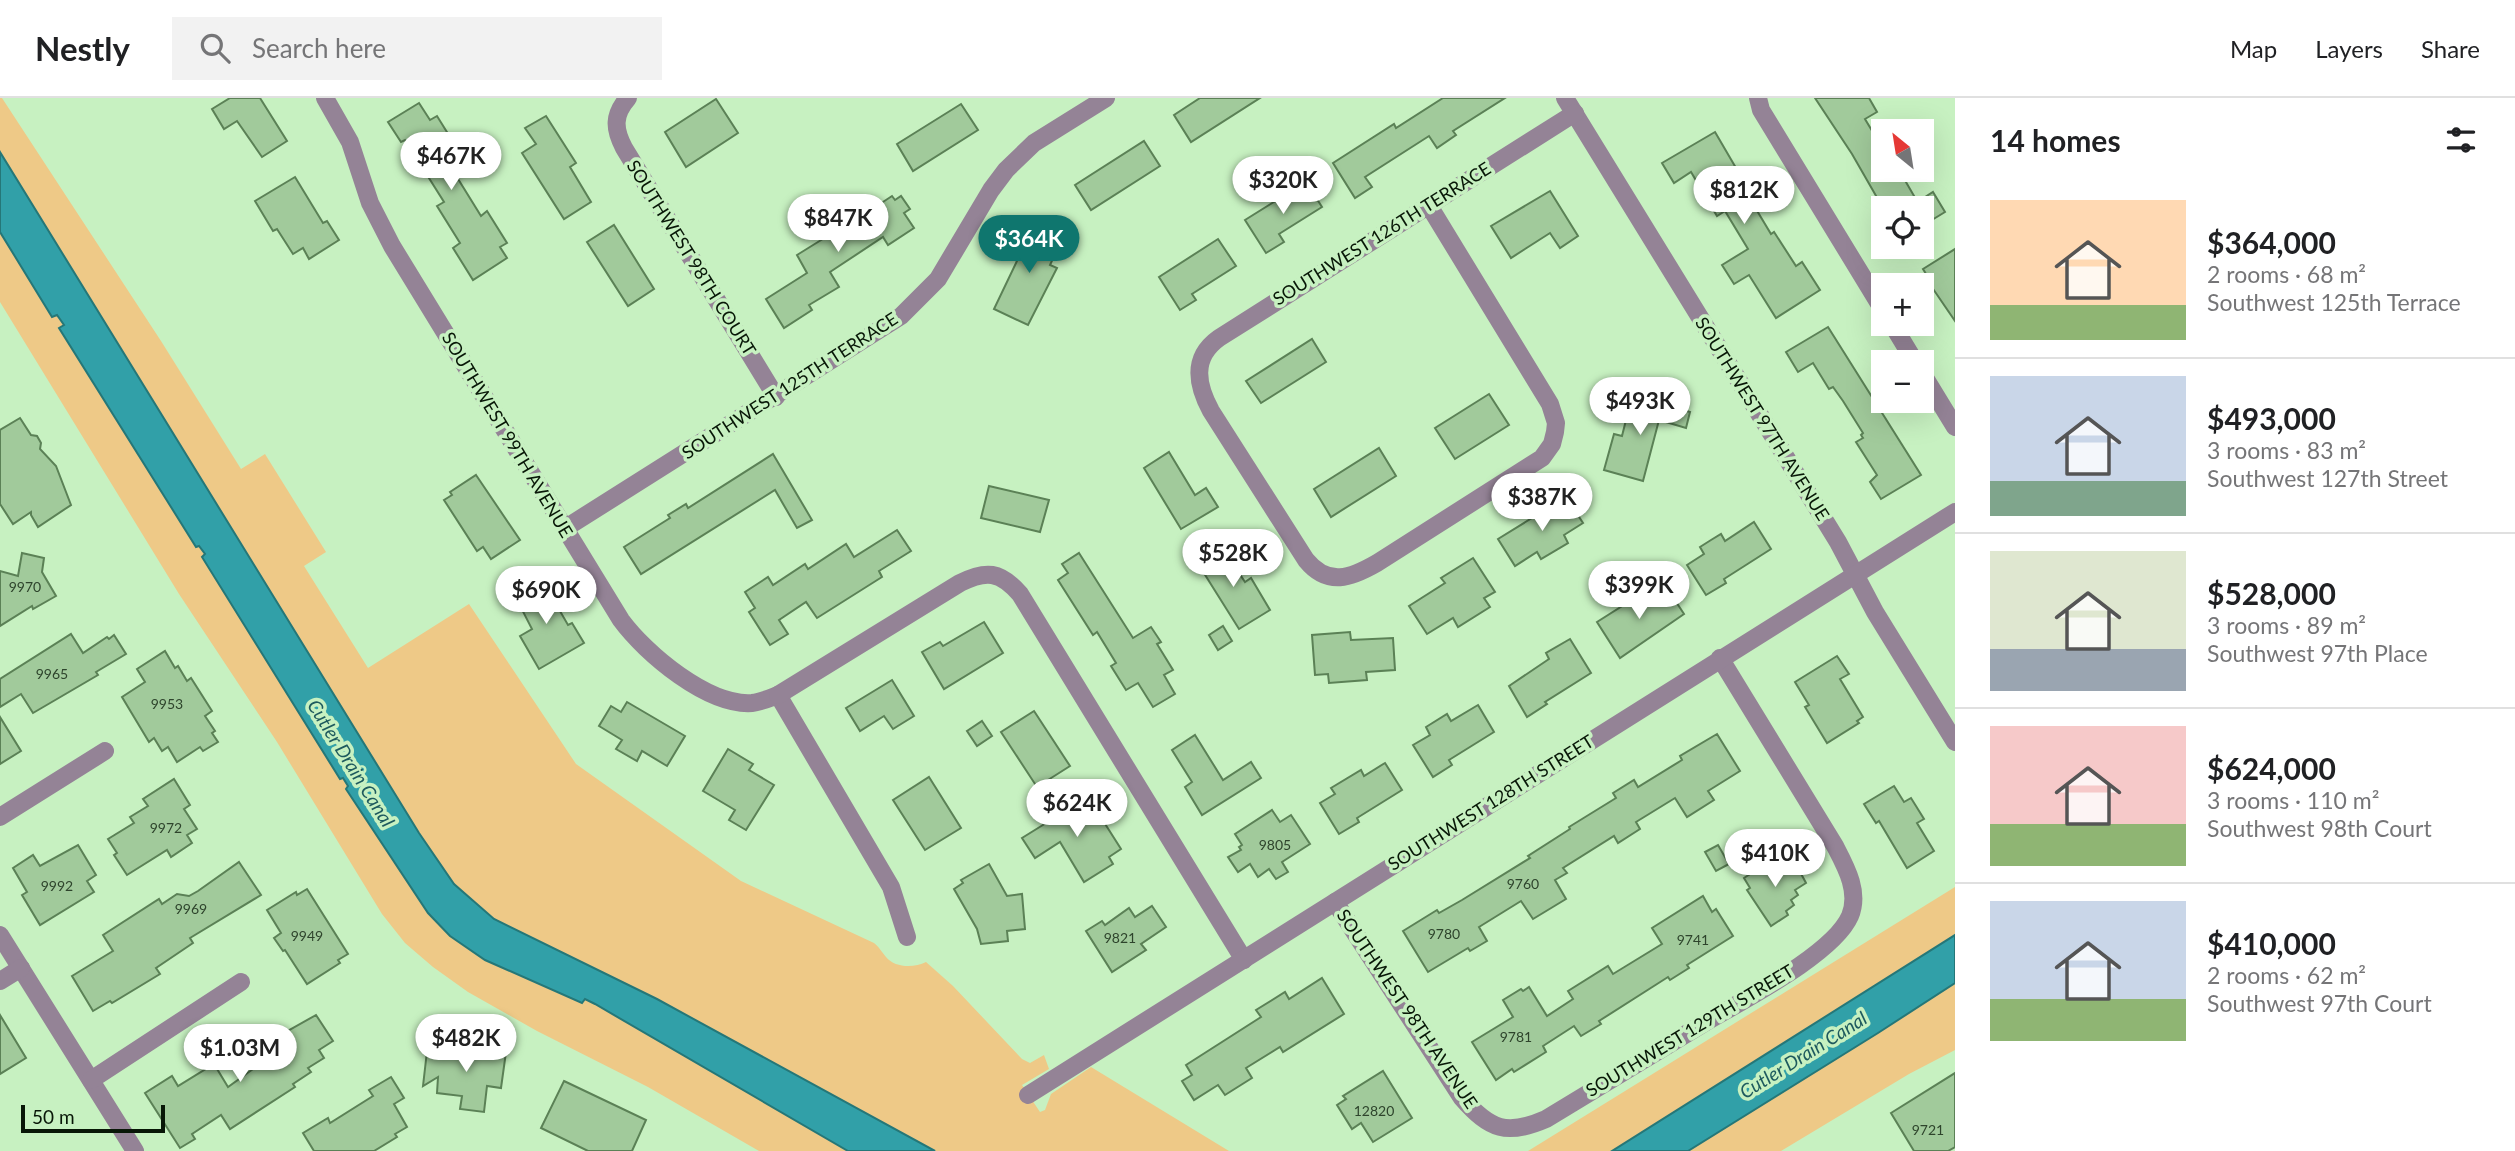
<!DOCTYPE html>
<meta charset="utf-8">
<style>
body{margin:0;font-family:Lato,sans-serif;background:#f2f2f2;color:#202124;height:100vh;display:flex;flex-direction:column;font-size:26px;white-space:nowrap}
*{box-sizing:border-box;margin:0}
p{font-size:23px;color:#757577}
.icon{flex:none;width:38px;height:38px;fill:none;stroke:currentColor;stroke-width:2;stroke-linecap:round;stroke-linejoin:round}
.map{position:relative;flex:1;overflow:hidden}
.side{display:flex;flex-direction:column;background:#fff;width:560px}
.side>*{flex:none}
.needle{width:46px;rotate:330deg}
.fabs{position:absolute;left:1871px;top:21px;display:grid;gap:14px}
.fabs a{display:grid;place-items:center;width:63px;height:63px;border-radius:0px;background:#fff;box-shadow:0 7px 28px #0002;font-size:35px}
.scale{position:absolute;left:21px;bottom:18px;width:144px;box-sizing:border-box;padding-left:7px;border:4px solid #081707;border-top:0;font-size:19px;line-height:24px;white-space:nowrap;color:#081707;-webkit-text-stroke:5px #c7f1c1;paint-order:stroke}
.price{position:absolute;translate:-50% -60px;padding:0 16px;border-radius:24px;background:#fff;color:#222;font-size:23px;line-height:46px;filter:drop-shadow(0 2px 4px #0008)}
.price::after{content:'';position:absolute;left:50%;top:42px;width:21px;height:16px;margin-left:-10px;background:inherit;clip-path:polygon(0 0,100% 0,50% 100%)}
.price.selected{background:#0f766e;color:#fff}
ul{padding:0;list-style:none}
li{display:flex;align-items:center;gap:21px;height:175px;padding:0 35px}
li+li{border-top:2px solid #e0e0e0}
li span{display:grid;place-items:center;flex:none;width:196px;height:140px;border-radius:0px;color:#555}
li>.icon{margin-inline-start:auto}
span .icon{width:84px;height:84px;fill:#fffc;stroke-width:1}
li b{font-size:30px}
h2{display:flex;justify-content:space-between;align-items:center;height:84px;padding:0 35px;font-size:30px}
header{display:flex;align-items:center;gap:42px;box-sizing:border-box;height:98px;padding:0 35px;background:#fff;border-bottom:2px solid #e0e0e0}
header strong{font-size:33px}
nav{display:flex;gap:38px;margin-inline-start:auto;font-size:24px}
.search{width:490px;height:63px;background:#f2f2f2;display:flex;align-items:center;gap:18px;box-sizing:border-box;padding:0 24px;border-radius:0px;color:#757577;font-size:26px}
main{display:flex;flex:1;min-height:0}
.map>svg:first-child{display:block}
</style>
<header>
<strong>Nestly</strong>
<div class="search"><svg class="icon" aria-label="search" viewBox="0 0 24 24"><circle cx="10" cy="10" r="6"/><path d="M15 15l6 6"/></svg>Search here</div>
<nav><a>Map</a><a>Layers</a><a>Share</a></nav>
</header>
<main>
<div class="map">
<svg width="1955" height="1053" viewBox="0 0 1955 1053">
<rect width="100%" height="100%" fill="#c7f1c1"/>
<g fill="#eec987">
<path d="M0,0H2L161,243L241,371L265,356L326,454L304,468L368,570L469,506L576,666L741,783L874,845C879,849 881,853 886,859C895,870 914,870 926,864L953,888L1022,961L1030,965L1044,957L1049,971L1022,987L1040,1014L1045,1012L1051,996L1091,969L1229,1053H935L657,901L494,821L454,786L419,735L0,55Z"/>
<path d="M0,134L52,218L57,216L64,228L60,231L196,449L199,447L205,457L202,459L340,681L343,680L348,689L346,691L428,815L450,838L485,862L582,905L584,901L595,906L848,1053H759L648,989L537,933L468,894L433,869L405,845L382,816L277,644L179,496L0,204Z"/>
<path d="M1955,789V837L1612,1053H1528Z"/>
<path d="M1955,885V952L1909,976L1781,1053H1688L1878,935Z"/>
</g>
<g fill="#31a0a8" stroke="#257778" stroke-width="2">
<path d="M0,54L419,735L454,786L494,821L657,901L935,1053H848L595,906L585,901L582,905L485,862L450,838L428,815L346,691L348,688L343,680L340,681L202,459L205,456L199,448L196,449L59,230L64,227L57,217L52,219L0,134Z"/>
<path d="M1955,837V885L1878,935L1688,1053H1612Z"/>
</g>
<g fill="#a1ca9b" stroke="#5b8156" stroke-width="2">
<path d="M230,0H260L287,43L262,59L237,23L224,31L212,11Z"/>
<path d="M1200,0H1260L1191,44L1174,17Z"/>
<path d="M1443,0H1505L1453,33L1456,37L1437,50L1429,38L1365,79L1372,89L1355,100L1333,65L1394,26L1396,30Z"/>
<path d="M1815,0H1869L1877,14L1865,21L1883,51V72H1899L1921,110H1883L1852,56Z"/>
<path d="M716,1L738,35L686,69L665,34Z"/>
<path d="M419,5L430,22L437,18L450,39L443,43L461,72L455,76L481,118L487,113L507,145L500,149L507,160L473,182L453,150L460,145L437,108L444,104L405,42L401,44L388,24Z"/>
<path d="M961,6L978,32L913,73L897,46Z"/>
<path d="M546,18L576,65L570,69L591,104L564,121L522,55L536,46L525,30Z"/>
<path d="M1715,34L1750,94L1747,96L1771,136L1774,134L1796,168L1802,164L1820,192L1776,220L1749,177L1734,186L1722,167L1748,151L1725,113L1717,118L1691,74L1674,85L1662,65Z"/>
<path d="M1144,43L1160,68L1091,112L1075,87Z"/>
<path d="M295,79L323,125L327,123L339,142L309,161L303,150L293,156L277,131L273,133L255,103Z"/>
<path d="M1306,84L1322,109L1279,136L1284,144L1266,155L1245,122Z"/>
<path d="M1550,93L1578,138L1560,150L1550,135L1511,160L1491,128Z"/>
<path d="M1933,94L1945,114L1922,128V101Z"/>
<path d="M892,98L895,102L901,98L910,111L904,115L914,130L888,147L883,139L830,174L839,189L809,207L812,212L784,230L766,201L807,175L797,157L834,134L820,112L836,102L851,125Z"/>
<path d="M1037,126L1057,136L1050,151L1056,154L1050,167L1057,170L1028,227L994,211L1017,163L1012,160L1027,130L1034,133Z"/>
<path d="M614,127L654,191L628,208L587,144Z"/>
<path d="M1218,141L1236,168L1192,196L1196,202L1180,212L1159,179Z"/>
<path d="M1955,151V223L1929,185L1931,184L1923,171Z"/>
<path d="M1828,229L1921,377L1881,401L1870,384L1877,377L1856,344L1863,340L1861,337L1863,335L1843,303L1833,289L1829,291L1813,265L1798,274L1786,254Z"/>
<path d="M1312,241L1326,264L1261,305L1246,283Z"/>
<path d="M1489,296L1509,327L1455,361L1435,330Z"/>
<path d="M1632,298L1690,314L1686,330L1659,322L1643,383L1604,372L1614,336L1622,338Z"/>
<path d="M20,320L31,337L37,338L41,345L40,351L56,368L71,407L38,429L31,417V414L13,426L0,406V332Z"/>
<path d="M1379,350L1396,378L1331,419L1314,391Z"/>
<path d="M1169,354L1195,397L1206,390L1218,409L1181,431L1144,370Z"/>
<path d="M773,356L812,422L797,430L775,392L641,476L624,449L670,420L668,417L686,406L688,410Z"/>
<path d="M476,377L520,442L491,461L483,449L477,453L444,402L452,397L450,394Z"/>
<path d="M989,388L1049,402L1040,434L981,420Z"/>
<path d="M1566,399L1583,425L1564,437L1568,445L1541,461L1537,454L1515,468L1498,441Z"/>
<path d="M1754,424L1771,451L1724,481L1726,485L1706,497L1687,467L1704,456L1700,449L1711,442L1721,436L1725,443Z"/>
<path d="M897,432L911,453L879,473L882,479L817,520L806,504L779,522L788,536L770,547L749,514L755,510L745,494L768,479L773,487L805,466L808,471L846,446L854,459Z"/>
<path d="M1222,449L1245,484L1251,480L1270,512L1239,531L1197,464Z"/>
<path d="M22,455L44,460L42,474L56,498L33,511L32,508L0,528V473L18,478Z"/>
<path d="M1079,455L1133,540L1151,529L1161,544L1157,546L1173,572L1164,577L1175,596L1153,609L1138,585L1126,592L1111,568L1116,565L1097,534L1093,537L1058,482L1068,475L1062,466Z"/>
<path d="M1473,460L1495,494L1484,500L1490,509L1458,529L1453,520L1427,536L1409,508L1445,485L1441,480Z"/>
<path d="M541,480L568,527L572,525L584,545L539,571L520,538L532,531L514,496Z"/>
<path d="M1667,490L1684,516L1620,560L1597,524L1635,500L1639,507Z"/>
<path d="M984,524L1003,555L944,591L922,554L940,544L943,548Z"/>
<path d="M1223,528L1232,543L1218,552L1209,537Z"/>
<path d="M1350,534L1351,542L1393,540L1395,572L1366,574L1367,582L1329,585L1328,576L1315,577L1312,537Z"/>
<path d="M71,536L83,555L107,539L109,541L114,537L126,556L96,574L98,577L33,615L21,596L0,609V581Z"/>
<path d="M1570,541L1591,575L1545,604L1547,606L1527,619L1509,588L1549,561L1546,555Z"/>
<path d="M165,553L175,570L178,568L187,583L191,580L212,613L205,618L215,633L212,635L218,644L203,653L200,649L177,664L168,649L162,653L154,640L149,644L122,599L145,584L137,571Z"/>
<path d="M1837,558L1849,576L1840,581L1863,619L1857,623L1859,625L1827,645L1805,609L1809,607L1795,584Z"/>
<path d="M892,582L914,618L893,631L884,618L860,633L846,610Z"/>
<path d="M627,604L685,638L667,668L642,653L637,663L616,651L622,642L599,628L611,608L621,614Z"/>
<path d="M1478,607L1494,634L1449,662L1452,667L1433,679L1413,647L1430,637L1426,629L1447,616L1451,623Z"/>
<path d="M1034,613L1070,668L1037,689L1001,634Z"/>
<path d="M0,619L21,653L0,666Z"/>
<path d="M982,623L992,638L977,648L967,633Z"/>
<path d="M1717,636L1740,673L1708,693L1714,702L1687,719L1675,700L1636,724L1640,731L1618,745L1614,738L1563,770L1567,775L1555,782L1566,801L1533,821L1521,803L1479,829L1487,843L1470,853L1468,850L1428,874L1403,833L1437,812L1439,815L1462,802L1530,760L1528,758L1570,731L1569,729L1616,700L1613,695L1634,682L1638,689L1682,662L1680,658Z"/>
<path d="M1195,637L1223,682L1251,664L1261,680L1202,717L1185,689L1192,684L1172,652Z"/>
<path d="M728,651L753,666L749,672L774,687L746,732L729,722L735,712L703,693Z"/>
<path d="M1385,665L1402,692L1357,720L1359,724L1339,736L1320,705L1335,696L1331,690L1361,672L1364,678Z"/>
<path d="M929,679L961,730L925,752L893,702Z"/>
<path d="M174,681L190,707L184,711L197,731L187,737L192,745L171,759L167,752L127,777L114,757L117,755L108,741L134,725L130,719L148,708L143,701Z"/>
<path d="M1894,688L1904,704L1911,700L1924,721L1917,725L1934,753L1907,770L1879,723L1876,725L1864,706Z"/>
<path d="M1088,699L1121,751L1109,759L1113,766L1084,784L1060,744L1035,760L1022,740Z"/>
<path d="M1272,712L1280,724L1291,717L1310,746L1282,764L1288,774L1276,781L1269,771L1258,779L1250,766L1238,774L1228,759L1241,752L1239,749L1242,747L1235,736Z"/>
<path d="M78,747L96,777L87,783L94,794L40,827L22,797L27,794L13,770L33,757L40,768Z"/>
<path d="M1718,747L1729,766L1716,773L1705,754Z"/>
<path d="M1792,759L1806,785L1795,792L1798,797L1791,802L1794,807L1786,813L1788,817L1771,828L1747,792L1750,790L1744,780L1764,767L1767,772Z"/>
<path d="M239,764L261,797L190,840L193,845L156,870L160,876L112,905L110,903L93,913L72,878L113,853L103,837L159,801L162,806L177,796L189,798L198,793Z"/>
<path d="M989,766L1007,798L1022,796L1025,831L1007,833L1008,843L981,846L977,831L954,791L963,785L961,782Z"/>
<path d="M307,791L348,856L338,862L340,865L307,886L285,852L283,853L274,840L281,835L267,812L296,794L297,797Z"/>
<path d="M1703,798L1712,814L1716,811L1733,838L1687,867L1689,870L1670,882L1668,879L1599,923L1601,926L1581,938L1574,928L1543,948L1546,954L1514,974L1512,971L1496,982L1472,944L1513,919L1503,902L1521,891L1523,893L1529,889L1547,918L1573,901L1568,893L1608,868L1613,876L1662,846L1652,830Z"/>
<path d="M1152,808L1166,829L1141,846L1146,852L1112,874L1086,833L1102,823L1105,827L1129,810L1135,819Z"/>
<path d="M1322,880L1344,916L1283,954L1280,949L1246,970L1252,980L1225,997L1218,987L1194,1002L1182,983L1192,977L1186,967L1261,919L1256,912L1285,894L1289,901Z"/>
<path d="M0,917L26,960L0,976Z"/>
<path d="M316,917L333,943L319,952L324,960L308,970L311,974L293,986L295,989L230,1031L221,1017L192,1036L195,1041L180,1050L145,995L172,978L178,988L214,966L228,989L253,971L245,957Z"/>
<path d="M457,948L506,954L501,990L487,988L484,1014L460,1011L462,998L437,995L438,979L423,988L427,953L456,956Z"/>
<path d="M1383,973L1412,1020L1373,1044L1361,1025L1352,1031L1337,1007L1346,1001L1343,998Z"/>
<path d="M1955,975V1049L1948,1053H1914L1891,1015Z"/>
<path d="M391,979L404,1000L394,1006L407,1029L395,1036L397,1039L374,1053H314L303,1035L328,1020L330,1025L373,998L369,992Z"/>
<path d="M564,983L646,1022L632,1053H588L541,1030Z"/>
</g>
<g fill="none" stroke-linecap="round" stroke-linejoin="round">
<g stroke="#948396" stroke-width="18">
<path d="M325,0L350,44L370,105L392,148L621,522C646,556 708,608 752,605C761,604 770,600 778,597L891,789L907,839"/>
<path d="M628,0C613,17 614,31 624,50L776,299"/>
<path d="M1565,0L1838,444L1875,514L1955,644"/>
<path d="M1758,0L1761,12L1883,212"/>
<path d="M1428,106L1550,306L1556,325L1555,334L1552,346L1542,360L1377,465C1351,480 1328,489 1306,462L1211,313C1197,287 1191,260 1219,240L1575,15"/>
<path d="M1892,226L1915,264"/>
<path d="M1922,275L1955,329"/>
<path d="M564,431L901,218L938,181L991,92L1006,72L1034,45L1106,0"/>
<path d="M778,597L960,485C986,472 1000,473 1020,496L1244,862"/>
<path d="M0,719L105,653"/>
<path d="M1335,804L1462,1000C1490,1032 1507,1038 1546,1021C1598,990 1649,958 1701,927C1739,904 1833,857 1850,818C1860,794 1846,769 1835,748L1720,560"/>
<path d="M0,837L135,1053"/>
<path d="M0,883L21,870"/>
<path d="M91,982L241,884"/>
<path d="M1028,997L1955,414"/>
</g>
</g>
<g text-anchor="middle" stroke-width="7" stroke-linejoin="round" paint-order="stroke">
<g font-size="14" fill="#2e442c">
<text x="25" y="494">9970</text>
<text x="52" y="581">9965</text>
<text x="167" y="611">9953</text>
<text x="166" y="735">9972</text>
<text x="1275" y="752">9805</text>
<text x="1523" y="791">9760</text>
<text x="57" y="793">9992</text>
<text x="191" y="816">9969</text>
<text x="1444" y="841">9780</text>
<text x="307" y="843">9949</text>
<text x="1120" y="845">9821</text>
<text x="1693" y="847">9741</text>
<text x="1516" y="944">9781</text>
<text x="1374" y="1018">12820</text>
<text x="1928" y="1037">9721</text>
</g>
<g font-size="18" fill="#081707" stroke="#c7f1c1">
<text transform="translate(1382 136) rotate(-32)" y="6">SOUTHWEST 126TH TERRACE</text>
<text transform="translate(691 160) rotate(58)" y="6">SOUTHWEST 98TH COURT</text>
<text transform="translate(790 288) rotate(-33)" y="6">SOUTHWEST 125TH TERRACE</text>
<text transform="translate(1762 321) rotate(58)" y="6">SOUTHWEST 97TH AVENUE</text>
<text transform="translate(507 337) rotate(59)" y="6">SOUTHWEST 99TH AVENUE</text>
<text transform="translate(1491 705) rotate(-32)" y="6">SOUTHWEST 128TH STREET</text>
<text transform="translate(1407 911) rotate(56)" y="6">SOUTHWEST 98TH AVENUE</text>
<text transform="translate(1690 933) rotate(-31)" y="6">SOUTHWEST 129TH STREET</text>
</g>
<g font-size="19" font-style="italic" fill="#1e5a5e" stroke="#c7f1c1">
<text transform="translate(351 665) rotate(58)" y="7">Cutler Drain Canal</text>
<text transform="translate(1803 957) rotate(-32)" y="7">Cutler Drain Canal</text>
</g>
</g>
</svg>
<div class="fabs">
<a><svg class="needle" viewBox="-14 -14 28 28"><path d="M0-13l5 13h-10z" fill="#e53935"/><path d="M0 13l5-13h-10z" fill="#757577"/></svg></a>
<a><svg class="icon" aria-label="locate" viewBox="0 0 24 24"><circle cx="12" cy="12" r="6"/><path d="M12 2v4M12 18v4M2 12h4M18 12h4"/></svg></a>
<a>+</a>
<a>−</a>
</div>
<div class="scale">50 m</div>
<b class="price" style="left:451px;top:94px">$467K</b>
<b class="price" style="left:1283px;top:118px">$320K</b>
<b class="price" style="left:1744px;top:128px">$812K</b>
<b class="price" style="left:838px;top:156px">$847K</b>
<b class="price selected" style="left:1029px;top:177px">$364K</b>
<b class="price" style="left:1640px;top:339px">$493K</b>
<b class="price" style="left:1542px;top:435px">$387K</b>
<b class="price" style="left:1233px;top:491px">$528K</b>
<b class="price" style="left:1639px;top:523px">$399K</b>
<b class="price" style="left:546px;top:528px">$690K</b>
<b class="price" style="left:1077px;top:741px">$624K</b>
<b class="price" style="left:1775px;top:791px">$410K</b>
<b class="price" style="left:466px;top:976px">$482K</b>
<b class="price" style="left:240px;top:986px">$1.03M</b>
</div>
<section class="side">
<h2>14 homes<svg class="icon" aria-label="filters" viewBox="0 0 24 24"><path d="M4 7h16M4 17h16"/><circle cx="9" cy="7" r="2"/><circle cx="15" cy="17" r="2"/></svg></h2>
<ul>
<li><span style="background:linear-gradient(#ffd9b3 75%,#8fb573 0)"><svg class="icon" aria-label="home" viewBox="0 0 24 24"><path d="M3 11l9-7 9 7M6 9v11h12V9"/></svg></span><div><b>$364,000</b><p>2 rooms · 68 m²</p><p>Southwest 125th Terrace</p></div></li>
<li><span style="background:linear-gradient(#c9d6e8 75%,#7fa58c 0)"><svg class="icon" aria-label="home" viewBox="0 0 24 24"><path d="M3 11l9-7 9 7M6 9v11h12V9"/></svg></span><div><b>$493,000</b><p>3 rooms · 83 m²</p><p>Southwest 127th Street</p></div></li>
<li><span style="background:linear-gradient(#dfe7d0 70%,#9aa5b1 0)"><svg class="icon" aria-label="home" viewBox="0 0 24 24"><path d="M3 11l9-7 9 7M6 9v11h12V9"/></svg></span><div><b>$528,000</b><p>3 rooms · 89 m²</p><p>Southwest 97th Place</p></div></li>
<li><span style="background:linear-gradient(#f6c9c9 70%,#8fb573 0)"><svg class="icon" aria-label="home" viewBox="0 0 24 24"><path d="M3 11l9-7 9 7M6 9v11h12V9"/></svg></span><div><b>$624,000</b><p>3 rooms · 110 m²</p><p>Southwest 98th Court</p></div></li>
<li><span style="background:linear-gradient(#c9d6e8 70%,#8fb573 0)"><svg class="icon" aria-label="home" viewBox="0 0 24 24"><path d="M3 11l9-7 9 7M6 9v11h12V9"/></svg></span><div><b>$410,000</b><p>2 rooms · 62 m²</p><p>Southwest 97th Court</p></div></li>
</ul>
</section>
</main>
